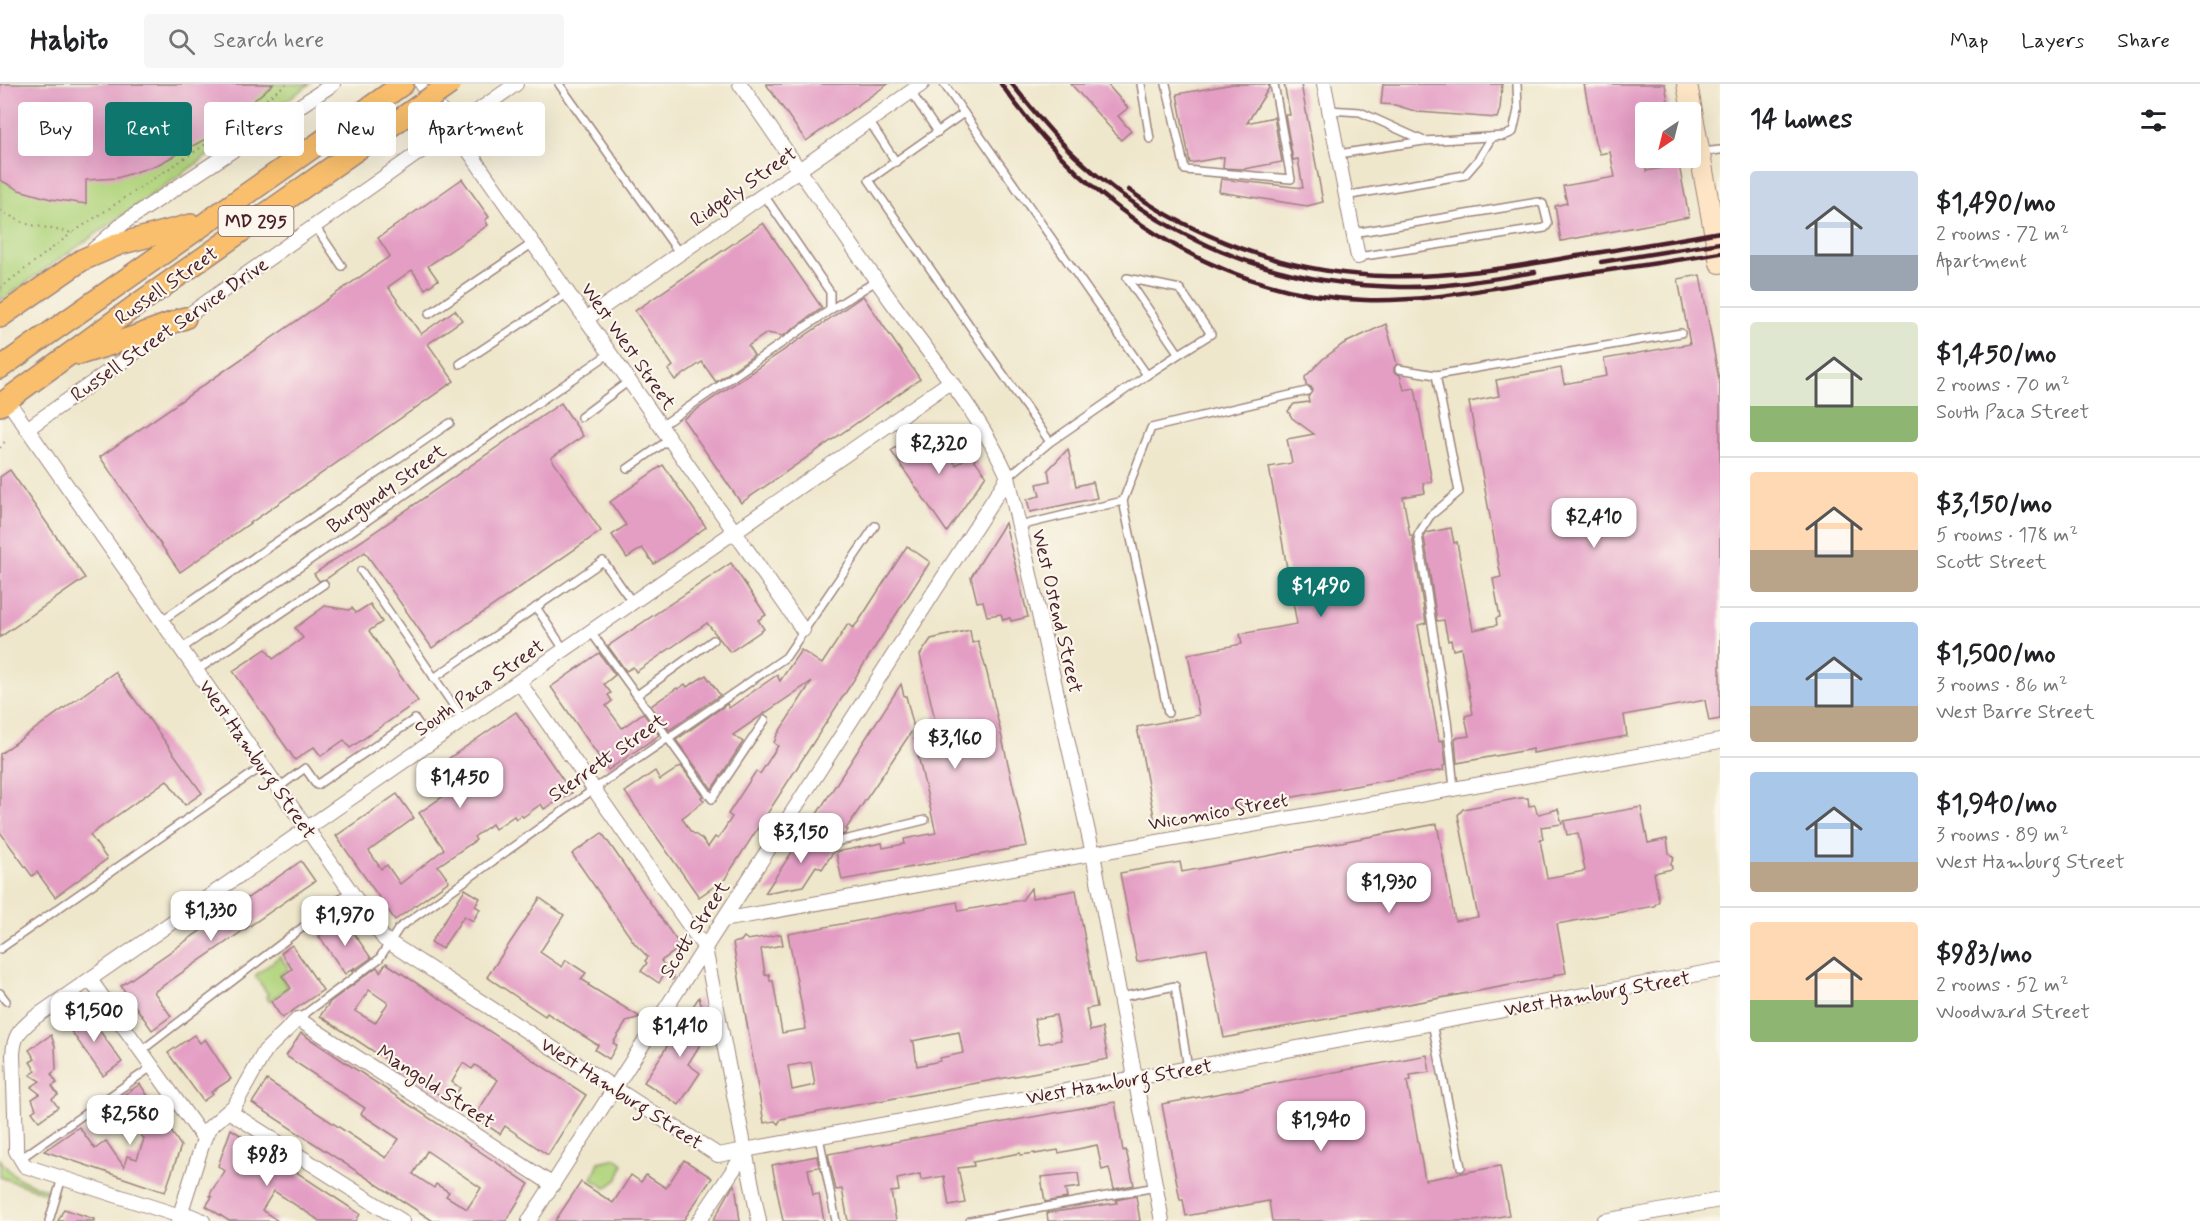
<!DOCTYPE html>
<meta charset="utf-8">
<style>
body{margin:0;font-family:Mynerve,sans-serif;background:#f6f6f6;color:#202124;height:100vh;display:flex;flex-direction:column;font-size:22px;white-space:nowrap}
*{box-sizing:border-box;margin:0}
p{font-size:20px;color:#757577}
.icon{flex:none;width:33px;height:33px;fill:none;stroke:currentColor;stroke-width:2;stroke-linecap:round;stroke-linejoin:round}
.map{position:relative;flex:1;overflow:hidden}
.sheet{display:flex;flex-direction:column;background:#fff;width:480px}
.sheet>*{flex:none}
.hud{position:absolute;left:18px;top:18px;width:570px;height:54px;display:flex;gap:12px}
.needle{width:39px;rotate:215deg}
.buttons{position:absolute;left:1635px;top:18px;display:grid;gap:12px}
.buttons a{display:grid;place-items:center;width:66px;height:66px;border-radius:6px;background:#fff;box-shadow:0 6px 24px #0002;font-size:30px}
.price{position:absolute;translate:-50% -51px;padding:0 14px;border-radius:12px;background:#fff;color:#222;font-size:20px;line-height:39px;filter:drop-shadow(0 2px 3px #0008)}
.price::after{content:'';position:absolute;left:50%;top:36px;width:18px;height:14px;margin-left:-9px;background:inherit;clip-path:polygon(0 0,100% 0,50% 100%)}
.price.current{background:#0f766e;color:#fff}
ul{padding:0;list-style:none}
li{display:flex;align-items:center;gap:18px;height:150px;padding:0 30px}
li+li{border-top:2px solid #e0e0e0}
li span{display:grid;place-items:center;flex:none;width:168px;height:120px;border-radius:6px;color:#555}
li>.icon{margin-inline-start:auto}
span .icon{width:72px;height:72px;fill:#fffc;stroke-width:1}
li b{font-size:26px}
h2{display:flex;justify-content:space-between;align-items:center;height:72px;padding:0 30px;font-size:26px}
.tag{padding:0 21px;border-radius:6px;background:#fff;box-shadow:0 6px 24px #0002;font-size:21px;line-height:54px}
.tag.current{background:#0f766e;color:#fff}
header{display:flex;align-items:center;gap:36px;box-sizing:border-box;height:84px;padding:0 30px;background:#fff;border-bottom:2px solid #e0e0e0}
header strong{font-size:28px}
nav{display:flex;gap:33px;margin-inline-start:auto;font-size:21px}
.search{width:420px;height:54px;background:#f6f6f6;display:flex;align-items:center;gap:15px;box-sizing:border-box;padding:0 21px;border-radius:6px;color:#757577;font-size:22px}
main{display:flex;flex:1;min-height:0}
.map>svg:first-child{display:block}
</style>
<header>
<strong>Habito</strong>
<div class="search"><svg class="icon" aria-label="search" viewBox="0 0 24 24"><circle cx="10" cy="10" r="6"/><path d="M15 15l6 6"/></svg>Search here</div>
<nav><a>Map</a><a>Layers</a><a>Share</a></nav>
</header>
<main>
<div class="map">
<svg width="1720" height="1137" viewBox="0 0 1720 1137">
<rect width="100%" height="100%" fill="#fbf7ec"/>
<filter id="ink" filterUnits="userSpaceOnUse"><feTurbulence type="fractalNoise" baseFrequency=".0167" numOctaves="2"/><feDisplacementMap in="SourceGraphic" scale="12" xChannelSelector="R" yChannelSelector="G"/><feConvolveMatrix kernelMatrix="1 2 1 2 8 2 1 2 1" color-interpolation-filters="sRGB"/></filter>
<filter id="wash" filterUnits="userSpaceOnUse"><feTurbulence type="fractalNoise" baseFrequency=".008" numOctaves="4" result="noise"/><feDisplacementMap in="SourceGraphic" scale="24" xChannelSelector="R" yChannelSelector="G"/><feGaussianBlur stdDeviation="1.35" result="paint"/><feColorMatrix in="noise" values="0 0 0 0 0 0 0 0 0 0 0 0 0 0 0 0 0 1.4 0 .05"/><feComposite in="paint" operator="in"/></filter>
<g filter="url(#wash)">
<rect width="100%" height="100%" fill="#efe7cc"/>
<g fill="#b1d47d" stroke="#7e7a54" stroke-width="1.5">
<path d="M0,0H310L284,18L283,17L266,31L0,217Z"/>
<path d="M280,872L289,885L280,891L288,904L269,917L266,913L268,910L255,892Z"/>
<path d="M616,1074L623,1080L618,1095L606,1104L592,1095L599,1078Z"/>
<path d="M0,1075C11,1093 26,1099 45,1105L47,1110L0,1093Z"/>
</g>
<g id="blocks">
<g fill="#e49ec4" fill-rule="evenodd">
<path d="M0,0H273L215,50L157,81L117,94L86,96V120L51,115L19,106L0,96Z"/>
<path d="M766,0H888L806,57Z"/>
<path d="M1071,0H1107L1128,24L1118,32L1131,47L1121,56Z"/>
<path d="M1233,0H1268L1269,4L1247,39L1274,33L1282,78L1244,85L1223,84L1224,73L1190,79L1177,10Z"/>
<path d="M1284,0H1301L1323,118L1307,122L1219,108L1221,95L1303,104L1298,75L1293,76L1285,31H1290Z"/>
<path d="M1383,0H1502L1500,25L1497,34L1418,28L1395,21L1381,20Z"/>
<path d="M1584,0H1665L1670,28H1646V87L1679,81L1689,133L1561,157L1555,122L1567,119L1563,102L1615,93L1610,68L1600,70L1595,58Z"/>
<path d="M462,95L489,133L485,136L488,141L428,182L438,196L425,205L412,186L388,203L421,250L455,226L462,236L428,260L454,297L180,488L100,373L390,172L378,154Z"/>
<path d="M763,139L822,224L783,252L767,249L748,262L754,271L716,298L702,278L675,296L668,286L673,282L635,227Z"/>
<path d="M1700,191L1720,301V635L1709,637L1705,616L1624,631L1627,652L1533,669V665L1457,679L1455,654L1469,652L1465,632L1473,630L1461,564L1453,566L1451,556L1448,557L1444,536L1437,537L1424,452L1426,449L1451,444L1454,459L1457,458L1473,546L1497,541L1496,534L1500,533L1493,495L1501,493L1469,318L1499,312L1496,296L1561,284L1564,300L1607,292L1604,275L1690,260L1678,195Z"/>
<path d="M863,212L920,295L741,419L683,335Z"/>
<path d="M1386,240L1397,280L1394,284V288L1400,291L1404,306L1415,304L1432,398L1423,399L1425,409L1403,413L1410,452H1412L1426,539L1418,541L1439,657L1443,656L1446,681L1443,682L1444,686L1155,738L1137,643L1199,631L1188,570L1242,560L1240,550L1297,540L1269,383L1292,379L1287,355L1314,350L1292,334L1288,327L1294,320L1309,318L1308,313L1313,306L1311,303L1306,301L1305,293L1323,275L1343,260Z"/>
<path d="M561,319L583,352L551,374L601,447L432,564L365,468L326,495L319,497L314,490Z"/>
<path d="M928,341L956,381L971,371L986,391L947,448L891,367Z"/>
<path d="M1068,365L1076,402L1093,398L1097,414L1030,428L1027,415L1040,412L1037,400L1050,397L1048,386Z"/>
<path d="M663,381L706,443L654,480L642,464L627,474L612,451L626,441L610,418Z"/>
<path d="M10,386L85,494L0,553V393Z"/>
<path d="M1005,439L1028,533L1011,537L1010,534L1003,536L1001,530L987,532L983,517L977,518L971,493Z"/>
<path d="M907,462L930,478L725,795L699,813L625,708L655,687L660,696L681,682L703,712L701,713L704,717L682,734L690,747L702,755L708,763L715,753L718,755L732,733L728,730L756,687L760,690L778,662L774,659L777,651L812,597L733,651L743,658L712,705L676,656L727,620L729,624L777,591L780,597L801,566L822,580L848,540L853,544L859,537Z"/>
<path d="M731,479L766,531L758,536L764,545L730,568L707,539L636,588L633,583L626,587L608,562Z"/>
<path d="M370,520L382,538L369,547L418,617L350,664L344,656L321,672L314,663L295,676L233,587L266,565L273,575L303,554L295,544L325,522L349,526L352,524L356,529Z"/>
<path d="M970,546L972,559L978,557L987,589L1027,762L842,796L836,768L882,759L883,764L905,760L904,755L936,749L913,650L928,647L939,653L920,571L931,555Z"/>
<path d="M599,569L615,591L604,600L611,609L608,611L612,617L606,622L622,644L643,629L659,651L608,686L551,603Z"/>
<path d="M115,588L202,709L185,721L167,696L90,751L107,775L55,813L37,788L32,792L0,748V670Z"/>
<path d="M706,591L720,611L669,646L651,622L677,604L678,605L685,600L687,603Z"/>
<path d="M901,600L904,612H906L914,644L846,745L848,746L845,750L833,753L811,739Z"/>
<path d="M516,628L572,709L544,725L541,720L523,733L521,731L516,735L514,732L495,745L492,740L474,753L476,756L438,782L449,797L395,836L336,752L397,710L414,734L369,767L381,785L387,781L400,800L444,765L419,729L451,707L435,684Z"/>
<path d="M1520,714H1528L1529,722L1535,721L1537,729L1539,730L1558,725L1562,740L1541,743L1543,755L1540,756L1547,794L1585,787L1578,749L1567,751L1564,737L1641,723L1648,759L1667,755L1669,769L1674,774L1671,779L1672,785L1654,789L1659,817L1654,822L1557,840L1566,889L1554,891V893L1224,954L1207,865L1137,878L1120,789L1180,778L1182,788L1437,740L1455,837L1478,833L1458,731L1463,725Z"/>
<path d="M805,748L829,764H836L822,785L816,782L803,802L765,809Z"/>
<path d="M602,749L681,863L661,877L674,894L672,896L664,890L659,899L641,887L647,879L645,877L648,873L635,860L572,770Z"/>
<path d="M301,777L315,797L154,908L171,932L152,946L121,902Z"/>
<path d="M1031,804L1032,814L1076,806L1097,923L1086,925L1090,947L1102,944L1108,975L781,1035L778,1040L775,1037L764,1039L733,859L741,857L744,853L748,856L781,850L783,861L761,865L765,891L769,890L770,897H773L782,949L806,945L788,850L957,818L959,827L1022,816ZM1056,931L1061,956L1039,960L1034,935ZM959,948L963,969L940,974V977L917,982L914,959L912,957ZM811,978L815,1001L792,1006L788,982Z"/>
<path d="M465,805L480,814L475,822L480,825L473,837L464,832L442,865L431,858Z"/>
<path d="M540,814L564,831L540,868L562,883L566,876L586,889L581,895L589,900L588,901L640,933L627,937L613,959L617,961L609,975L595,966L598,961L547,929L545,932L487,893Z"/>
<path d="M344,835L371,874L351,888L355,883L345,890L319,852Z"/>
<path d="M292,861L323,906L282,934L271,918L291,904L282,892L292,885L281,869Z"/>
<path d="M386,879L586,1011L548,1071L505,1042L500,1050L474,1033L498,996L475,981L472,985L463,979L452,998L460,1004L450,1018L320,932L330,918L377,883L380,888ZM369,906L388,919L375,939L355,927Z"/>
<path d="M699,913L708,948L688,980L700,989L679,1021L644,998Z"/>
<path d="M85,926L122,978L103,992L66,940Z"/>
<path d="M301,949L529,1100L506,1137H433L252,1019L267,996L386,1074L399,1055L361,1030L365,1024L286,972ZM427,1067L481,1104L467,1125L446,1112L449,1108L436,1100L434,1104L413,1090Z"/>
<path d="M51,951L55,962L56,986L51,990L57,999L52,1002L58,1011L52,1015L58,1023L39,1037L32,1028L36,1025L32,1015L40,1010L31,1003L40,997L30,991L36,987L30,978L35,975L29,966Z"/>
<path d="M194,951L200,959L205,955L231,995L211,1008L213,1010L203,1017L168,969Z"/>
<path d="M1427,971L1430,988L1410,991L1411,996L1407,997L1425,1096L1500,1082L1509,1131L1475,1137H1272L1269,1117L1186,1132L1183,1116H1180L1162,1020Z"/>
<path d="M140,1000L181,1062L165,1108L44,1067L79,1043L95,1065L106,1057L124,1083L127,1072L137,1075L144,1055L117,1016Z"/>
<path d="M1115,1018L1123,1067L1126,1066L1134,1101L1114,1105L1109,1084L1102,1086L1097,1061L1059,1069L1058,1066L1035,1070V1069L1020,1071V1069L973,1078L974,1082L958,1084L965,1119L949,1122L944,1092L921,1096L920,1090L897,1095L899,1107L891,1108L896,1137H848L842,1105L836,1106L828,1070Z"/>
<path d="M231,1045L360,1130L356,1137H320L274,1107L262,1126L278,1137H229L206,1122L212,1113L210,1112L211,1108L225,1087L218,1082Z"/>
<path d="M817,1072L819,1083L808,1085L813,1111L819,1110L824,1137H783L772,1081Z"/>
<path d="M684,1076L712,1094L683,1137H555L581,1098L613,1119L631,1091L641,1098L646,1091L666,1104Z"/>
<path d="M1078,1089L1080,1103L1065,1105L1067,1114L1045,1118L1041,1093Z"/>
<path d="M735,1100L740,1137H713L733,1102Z"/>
<path d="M1136,1112L1140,1137H1048L1047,1129L1117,1119L1116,1116Z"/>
<path d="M64,1125L94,1135V1137H58Z"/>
</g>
</g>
</g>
<g filter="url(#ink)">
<use href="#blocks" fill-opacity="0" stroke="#9c837c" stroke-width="1.5"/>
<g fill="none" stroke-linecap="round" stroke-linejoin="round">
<g stroke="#9c837c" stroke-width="10">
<g id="lane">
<path d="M559,0L680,170"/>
<path d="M944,0L964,29"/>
<path d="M1141,0L1150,55"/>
<path d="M1166,0L1185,86L1291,95L1274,0"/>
<path d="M911,8L938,48"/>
<path d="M1328,26L1360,28L1424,57L1504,52L1513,48L1518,26L1517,0"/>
<path d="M869,37L896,78"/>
<path d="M1702,68L1720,66"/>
<path d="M1338,70L1424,57"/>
<path d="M764,111L830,208V226L876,197"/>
<path d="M1345,112L1465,91L1478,76L1492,53"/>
<path d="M315,142L342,182"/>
<path d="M1353,149L1538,118L1543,120L1548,140L1545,144L1358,173"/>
<path d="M429,230L533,159"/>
<path d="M460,280L568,209"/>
<path d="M1399,285L1436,291L1681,249"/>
<path d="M1147,291L1179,270L1127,194L1180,205L1211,250L1179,270"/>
<path d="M1436,291L1459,408L1430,432L1418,451L1447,636L1454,704"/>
<path d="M581,333L629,297"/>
<path d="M661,342L830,226"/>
<path d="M627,385L670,355"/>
<path d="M1008,393L1050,358L1147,291L964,29L869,96L1050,358"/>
<path d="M1123,417L1151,344L1307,307"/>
<path d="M1019,442L1123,417L1168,629"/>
<path d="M361,487L464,637"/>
<path d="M536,523L565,567"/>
<path d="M161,537L450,339"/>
<path d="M591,548L712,715L765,636"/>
<path d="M181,565L610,269"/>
<path d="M196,587L324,500"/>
<path d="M434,594L603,477L633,519"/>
<path d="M637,611L713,556"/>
<path d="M278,704L305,684L317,701L415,635L432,659"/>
<path d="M790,732L832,759L925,736"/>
<path d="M0,865L263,682"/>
<path d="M0,909L6,917"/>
<path d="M1121,913L1175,902L1188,985"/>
<path d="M298,935L379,875L399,844L594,705L786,573L875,442"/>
<path d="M1432,939L1461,1083"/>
<path d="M141,967L350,807"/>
<path d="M819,1053L836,1137"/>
<path d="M20,1075L153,982"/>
<path d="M49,1137L62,1094"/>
<path d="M970,1137L1156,1103"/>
</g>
</g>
<g stroke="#9c837c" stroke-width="16">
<g id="street">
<path d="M422,0L803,546"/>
<path d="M740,0C791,74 842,149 894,221C932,274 983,334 1008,393L1093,770L1162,1137"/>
<path d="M1324,0L1358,173"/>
<path d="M93,166L126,137L333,0"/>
<path d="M586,235L922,0"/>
<path d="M180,237L516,0"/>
<path d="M7,316L384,855L718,1071L1720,886"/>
<path d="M27,345L164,248"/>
<path d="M519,598L705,864L759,1137"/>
<path d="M723,836L1720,657"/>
<path d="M91,897L204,1055L178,1137"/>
<path d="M230,1028L402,1137"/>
<path d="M204,1055L209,1044L235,1021L265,967L298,935L553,1101"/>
<path d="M203,1137L189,1131L180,1132L25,1082L16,1067V1058L13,971C14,951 19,947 34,934L950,298"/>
<path d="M529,1137L1008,393"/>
<path d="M699,1137L746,1067"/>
<path d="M1604,1137L1720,1116"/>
</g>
</g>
<g stroke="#9c837c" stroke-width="22">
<path id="secondary" d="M1687,0L1720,179"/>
</g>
<g stroke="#9c837c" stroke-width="24">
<g id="primary">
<path d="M0,233L82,176L119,160L191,141"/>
<path d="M79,270L131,254L185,234"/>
<path d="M0,284L403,0"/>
<path d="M0,321L138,220L375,53"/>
</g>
</g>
<g stroke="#9c837c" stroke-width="2" stroke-dasharray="1.5 4.5" stroke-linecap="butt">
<path d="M0,127L27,140L72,149L221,50L286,0"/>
<path d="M0,204L72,149"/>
<path d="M0,364L6,356"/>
</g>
<use href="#lane" stroke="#fff" stroke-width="7"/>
<use href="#street" stroke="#fff" stroke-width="14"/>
<use href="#secondary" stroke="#fde5c5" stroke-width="20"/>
<use href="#primary" stroke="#f9bf6d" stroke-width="21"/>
<g stroke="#4a1f2b" stroke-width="4.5">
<path d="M1001,0C1087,121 1213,211 1365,216C1428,218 1489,204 1550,195C1606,186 1664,179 1720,169"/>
<path d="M1012,0C1032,25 1052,50 1075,72C1166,157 1276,201 1400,203C1445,204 1491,195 1535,188"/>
<path d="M1129,106C1153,124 1181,139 1208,151C1337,209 1442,196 1577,172C1625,164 1672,157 1720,148"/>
<path d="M1601,178L1720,159"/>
</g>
<g stroke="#9c837c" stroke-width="24" stroke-linecap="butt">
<path id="primary-bridge" d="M375,53L450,0"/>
</g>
<use href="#primary-bridge" stroke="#f9bf6d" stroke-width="21"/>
</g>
</g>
<g text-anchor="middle" stroke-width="4.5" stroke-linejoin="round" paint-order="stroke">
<rect fill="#fbf7ec" stroke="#7f6065" stroke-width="1.5" x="218.5" y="122" width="75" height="30" rx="4.5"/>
<g font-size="18" font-weight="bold" fill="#4a1f2b">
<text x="256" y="143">MD 295</text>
</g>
<g font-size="20" fill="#4a1f2b" stroke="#fbf7ec">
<text transform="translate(743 102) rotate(-35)" y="7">Ridgely Street</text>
<text transform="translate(166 201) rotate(-35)" y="7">Russell Street</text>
<text transform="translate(169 245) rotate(-35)" y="7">Russell Street Service Drive</text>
<text transform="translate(629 262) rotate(55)" y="7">West West Street</text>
<text transform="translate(386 404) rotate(-35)" y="7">Burgundy Street</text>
<text transform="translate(1058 527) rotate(77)" y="7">West Ostend Street</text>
<text transform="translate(479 603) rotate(-35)" y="7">South Paca Street</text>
<text transform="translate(607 673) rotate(-35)" y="7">Sterrett Street</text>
<text transform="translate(258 675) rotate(55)" y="7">West Hamburg Street</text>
<text transform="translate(1218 727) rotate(-10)" y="7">Wicomico Street</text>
<text transform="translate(694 845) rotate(-57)" y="7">Scott Street</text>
<text transform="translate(1597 909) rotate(-10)" y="7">West Hamburg Street</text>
<text transform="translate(1119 997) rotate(-10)" y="7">West Hamburg Street</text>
<text transform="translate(436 1002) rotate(33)" y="7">Mangold Street</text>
<text transform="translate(622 1009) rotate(33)" y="7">West Hamburg Street</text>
</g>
</g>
</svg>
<div class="buttons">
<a><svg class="needle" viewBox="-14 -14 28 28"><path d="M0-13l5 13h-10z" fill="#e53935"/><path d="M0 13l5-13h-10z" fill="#757577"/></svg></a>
</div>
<b class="price" style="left:939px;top:391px">$2,320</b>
<b class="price" style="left:1594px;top:465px">$2,410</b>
<b class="price current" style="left:1321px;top:534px">$1,490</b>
<b class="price" style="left:955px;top:686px">$3,160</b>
<b class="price" style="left:460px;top:725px">$1,450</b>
<b class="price" style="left:801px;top:780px">$3,150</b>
<b class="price" style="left:1389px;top:830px">$1,930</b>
<b class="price" style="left:211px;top:858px">$1,330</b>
<b class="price" style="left:345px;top:863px">$1,970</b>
<b class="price" style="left:94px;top:959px">$1,500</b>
<b class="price" style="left:680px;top:974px">$1,410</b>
<b class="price" style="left:130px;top:1062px">$2,580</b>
<b class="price" style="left:1321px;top:1068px">$1,940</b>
<b class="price" style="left:267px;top:1103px">$983</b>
<div class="hud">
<a class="tag">Buy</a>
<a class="tag current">Rent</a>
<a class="tag">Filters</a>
<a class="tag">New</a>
<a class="tag">Apartment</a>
</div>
</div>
<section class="sheet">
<h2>14 homes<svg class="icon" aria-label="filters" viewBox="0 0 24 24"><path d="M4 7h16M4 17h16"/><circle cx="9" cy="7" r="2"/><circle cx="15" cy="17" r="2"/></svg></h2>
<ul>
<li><span style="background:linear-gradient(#c9d6e8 70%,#9aa5b1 0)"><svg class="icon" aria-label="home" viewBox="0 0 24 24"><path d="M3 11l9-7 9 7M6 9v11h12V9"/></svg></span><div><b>$1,490/mo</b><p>2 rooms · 72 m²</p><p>Apartment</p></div></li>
<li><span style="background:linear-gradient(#dfe7d0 70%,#8fb573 0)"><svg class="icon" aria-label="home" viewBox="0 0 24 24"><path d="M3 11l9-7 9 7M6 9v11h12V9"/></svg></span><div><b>$1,450/mo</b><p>2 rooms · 70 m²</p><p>South Paca Street</p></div></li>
<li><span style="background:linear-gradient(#ffd9b3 65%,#b9a48a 0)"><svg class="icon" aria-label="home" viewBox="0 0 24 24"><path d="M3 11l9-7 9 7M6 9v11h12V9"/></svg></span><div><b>$3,150/mo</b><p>5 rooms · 178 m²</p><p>Scott Street</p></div></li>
<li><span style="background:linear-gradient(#a9c7e8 70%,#b9a48a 0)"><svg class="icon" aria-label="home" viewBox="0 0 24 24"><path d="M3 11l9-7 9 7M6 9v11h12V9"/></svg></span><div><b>$1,500/mo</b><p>3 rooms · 86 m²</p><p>West Barre Street</p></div></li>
<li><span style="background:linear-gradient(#a9c7e8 75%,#b9a48a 0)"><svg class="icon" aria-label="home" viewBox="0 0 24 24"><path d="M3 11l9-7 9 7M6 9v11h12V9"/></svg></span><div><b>$1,940/mo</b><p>3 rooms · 89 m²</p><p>West Hamburg Street</p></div></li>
<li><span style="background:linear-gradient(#ffd9b3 65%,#8fb573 0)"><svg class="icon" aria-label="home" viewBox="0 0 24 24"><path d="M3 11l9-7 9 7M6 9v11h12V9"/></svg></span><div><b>$983/mo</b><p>2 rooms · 52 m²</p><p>Woodward Street</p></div></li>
</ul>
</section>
</main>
